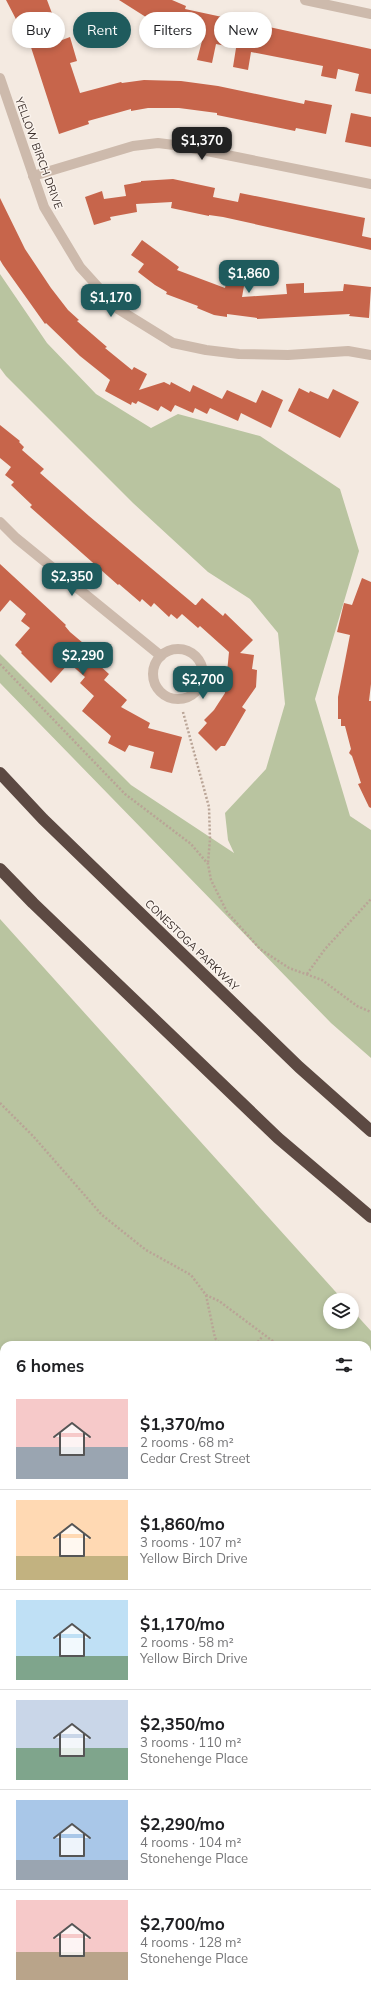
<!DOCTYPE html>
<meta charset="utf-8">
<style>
body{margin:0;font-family:Mulish,sans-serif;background:#f6f6f6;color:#202124;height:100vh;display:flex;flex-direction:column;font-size:15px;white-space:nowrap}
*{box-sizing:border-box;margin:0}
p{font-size:13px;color:#757577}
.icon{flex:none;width:22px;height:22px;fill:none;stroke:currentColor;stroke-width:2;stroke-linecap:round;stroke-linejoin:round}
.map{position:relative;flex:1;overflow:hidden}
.details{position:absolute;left:0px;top:1341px;width:371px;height:656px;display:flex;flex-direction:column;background:#fff;border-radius:12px 12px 0 0;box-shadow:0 2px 6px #0003}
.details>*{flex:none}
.banner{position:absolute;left:12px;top:12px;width:347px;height:36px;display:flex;gap:8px}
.controls{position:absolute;left:323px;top:1293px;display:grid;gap:8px}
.controls a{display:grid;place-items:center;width:36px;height:36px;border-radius:50%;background:#fff;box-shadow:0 2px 6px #0003;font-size:20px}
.price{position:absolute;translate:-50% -34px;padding:0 9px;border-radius:8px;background:#1f5b5d;color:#fff;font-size:13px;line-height:26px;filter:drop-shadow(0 1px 2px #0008)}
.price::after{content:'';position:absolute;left:50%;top:24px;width:12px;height:9px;margin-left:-6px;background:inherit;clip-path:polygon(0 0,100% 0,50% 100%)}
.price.active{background:#222;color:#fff}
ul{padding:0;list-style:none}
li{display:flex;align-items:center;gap:12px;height:100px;padding:0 16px}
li+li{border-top:1px solid #e0e0e0}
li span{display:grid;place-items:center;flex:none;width:112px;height:80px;border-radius:0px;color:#555}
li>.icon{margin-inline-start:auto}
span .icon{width:48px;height:48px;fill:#fffc;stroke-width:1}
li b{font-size:17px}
h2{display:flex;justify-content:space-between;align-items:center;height:48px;padding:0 16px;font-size:17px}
.pill{padding:0 14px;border-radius:18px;background:#fff;box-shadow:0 2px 6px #0003;font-size:14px;line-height:36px}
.pill.active{background:#1f5b5d;color:#fff}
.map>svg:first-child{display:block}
</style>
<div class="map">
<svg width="371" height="1997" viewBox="0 0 371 1997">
<rect width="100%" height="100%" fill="#f4eae1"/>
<g fill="#b9c4a0">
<path d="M0,274L47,343L96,394L151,428L178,414L260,436L340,489L359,551L315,699L350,816L371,830V1058L331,1023L0,683V654L131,785L234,853L228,840L225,813L266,769L285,704L278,633L250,599L208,572L133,503L6,376L0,368Z"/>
<path d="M0,919L343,1300H330V1322H352V1310L371,1331V1552L367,1558V1345H4V1993H130L129,1997H0Z"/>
</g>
<g fill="#c7654b">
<path d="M6,0H47L62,40L70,37L77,61L70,63L80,93L121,82L122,83L144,80L181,81L218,86L304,104L305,100L332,105L326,134L296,128L295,131L217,115V113L179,108H148L131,111V109L88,121L89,124L59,134L28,38H26L20,24L19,25Z"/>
<path d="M119,0H172L186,6L185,9L371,49V94L355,91L359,74L338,69L336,79L321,76L323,66L251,52L248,70L233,67L236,48L216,44L212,63L197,60L202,41L187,37L160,26Z"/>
<path d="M351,113L371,117V147L345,142Z"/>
<path d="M173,179L215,188L213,197L238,202L240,193L365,218L362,236L371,238V250L223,217L209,215V216L171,208L172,202L136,204L137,212L110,217L111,220L94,225L85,197L102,191L104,199L126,196L124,185L141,182V181Z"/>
<path d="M0,198L25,249L51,288L68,310L79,320L77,321L107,347L105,348L132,370L134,367L147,374L139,390L164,382L170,385L171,382L190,392L193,385L222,399L227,390L256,403L262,390L283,400L271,428L241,413L238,421L210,408L207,414L195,408L193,413L175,405L171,412L161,406L158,411L138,401L136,404L132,402L131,405L105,391L110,380L80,356L46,323L45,324L3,265L0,260Z"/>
<path d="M142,240L179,267L177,270L225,288L226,283L244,286L242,297L287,294L286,284L304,283V293L343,291L344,284L371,287L369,318L349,316L350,314L257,319V318L227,314V317L214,315L197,308L198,306L166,294L167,292L155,285L138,272L144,264L131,255Z"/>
<path d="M299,388L309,393L310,391L328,399L333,389L359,402L340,438L288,411Z"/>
<path d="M0,425L20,441L19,442L24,447L22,450L44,469L40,473L89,516L195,605H196L202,598L223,616L225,613L253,640L240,653L254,655L252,669L257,670L256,687L242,707L246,710L225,746H221L216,751L198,733L207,723L204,720L214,710L225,693L229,652L200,626L198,628L182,614L177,619L171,614L169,617L154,603L151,607L142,599L140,602L119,584L118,585L30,507L32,505L11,485L14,482L5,475L11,467L0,458Z"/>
<path d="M0,564L66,625L65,626L70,632L83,643L82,645L91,652L88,655L109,674L104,680L127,700L121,707L150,723L148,728L182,737L172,773L150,768L154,752L129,745L125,752L108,743L111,736L82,711L94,696L80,683L85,677L69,663L51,683L21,653L22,652L15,645L30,628L21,621L26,614L10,600L0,612Z"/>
<path d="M362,578L371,582V684L369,701H371V808L369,807L358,784L361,783L352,756L349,753L351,749L345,726H341V719H338V697L350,635L337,632L344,603L352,605Z"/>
</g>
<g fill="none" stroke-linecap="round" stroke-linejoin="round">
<g stroke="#b9a496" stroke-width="2.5" stroke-dasharray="2 2" stroke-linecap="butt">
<path d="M0,664L125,794L191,844L208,864L211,880L227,912L260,949L289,968L322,980L357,1006L371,1012"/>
<path d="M183,712L209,807L210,839L208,863"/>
<path d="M307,974L325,949L371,899"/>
<path d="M0,1103L33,1136L102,1215L146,1250L191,1275L206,1295L219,1301L278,1345"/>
<path d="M206,1295L215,1338L220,1345"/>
<path d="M255,1345L262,1337"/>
<path d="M367,1412L371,1415"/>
</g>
<g stroke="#cdbaac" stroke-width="10">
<path d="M305,0L371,14"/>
<path d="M0,78L44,207L80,267L118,309L173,343L206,350L239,354L288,355L348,351L371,355"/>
<path d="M33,176L133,146L158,143L182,146L371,184"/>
<path d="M0,522L16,538L161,656"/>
<circle cx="178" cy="674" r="25"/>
</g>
<g stroke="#5c4942" stroke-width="12">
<path d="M0,773L43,819L299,1067L371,1131"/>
<path d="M0,869L33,903L278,1138L371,1217"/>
</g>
</g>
<g text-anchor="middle" stroke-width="3" stroke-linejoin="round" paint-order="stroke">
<g font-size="11" fill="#3b2f2b" stroke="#fbf4ee">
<text transform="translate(39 153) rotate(70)" y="4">YELLOW BIRCH DRIVE</text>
<text transform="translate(192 945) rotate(44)" y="4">CONESTOGA PARKWAY</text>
</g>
</g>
</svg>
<div class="controls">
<a><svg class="icon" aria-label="layers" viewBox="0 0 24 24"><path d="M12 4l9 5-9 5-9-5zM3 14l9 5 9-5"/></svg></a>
</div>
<b class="price active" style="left:202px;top:161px">$1,370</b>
<b class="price" style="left:249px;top:294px">$1,860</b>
<b class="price" style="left:111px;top:318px">$1,170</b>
<b class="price" style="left:72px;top:597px">$2,350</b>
<b class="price" style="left:83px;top:676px">$2,290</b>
<b class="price" style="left:203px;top:700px">$2,700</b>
<div class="banner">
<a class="pill">Buy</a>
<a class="pill active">Rent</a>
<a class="pill">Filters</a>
<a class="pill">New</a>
</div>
<section class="details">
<h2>6 homes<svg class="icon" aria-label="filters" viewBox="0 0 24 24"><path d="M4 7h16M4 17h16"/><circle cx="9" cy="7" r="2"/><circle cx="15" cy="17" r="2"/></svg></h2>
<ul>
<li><span style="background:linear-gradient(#f6c9c9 60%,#9aa5b1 0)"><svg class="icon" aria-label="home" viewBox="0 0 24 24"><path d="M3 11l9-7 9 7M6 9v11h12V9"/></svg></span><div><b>$1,370/mo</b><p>2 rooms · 68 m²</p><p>Cedar Crest Street</p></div></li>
<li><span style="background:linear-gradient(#ffd9b3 70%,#c2b280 0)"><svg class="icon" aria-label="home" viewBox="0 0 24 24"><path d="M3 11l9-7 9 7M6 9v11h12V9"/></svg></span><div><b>$1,860/mo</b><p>3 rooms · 107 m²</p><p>Yellow Birch Drive</p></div></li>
<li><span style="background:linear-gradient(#bfe0f5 70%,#7fa58c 0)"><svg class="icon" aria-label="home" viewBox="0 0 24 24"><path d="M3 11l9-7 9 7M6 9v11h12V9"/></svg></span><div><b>$1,170/mo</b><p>2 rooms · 58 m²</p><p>Yellow Birch Drive</p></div></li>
<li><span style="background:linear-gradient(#c9d6e8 60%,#7fa58c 0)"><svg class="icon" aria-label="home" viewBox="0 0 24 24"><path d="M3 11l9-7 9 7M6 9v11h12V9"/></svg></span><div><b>$2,350/mo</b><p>3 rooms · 110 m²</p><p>Stonehenge Place</p></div></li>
<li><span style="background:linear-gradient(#a9c7e8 75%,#9aa5b1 0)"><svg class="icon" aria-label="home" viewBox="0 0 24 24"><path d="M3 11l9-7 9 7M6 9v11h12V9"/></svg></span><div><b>$2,290/mo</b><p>4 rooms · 104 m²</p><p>Stonehenge Place</p></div></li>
<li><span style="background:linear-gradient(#f6c9c9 65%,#b9a48a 0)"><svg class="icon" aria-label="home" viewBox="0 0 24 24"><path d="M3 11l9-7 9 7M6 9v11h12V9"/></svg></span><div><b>$2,700/mo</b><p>4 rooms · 128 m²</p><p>Stonehenge Place</p></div></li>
</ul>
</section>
</div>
